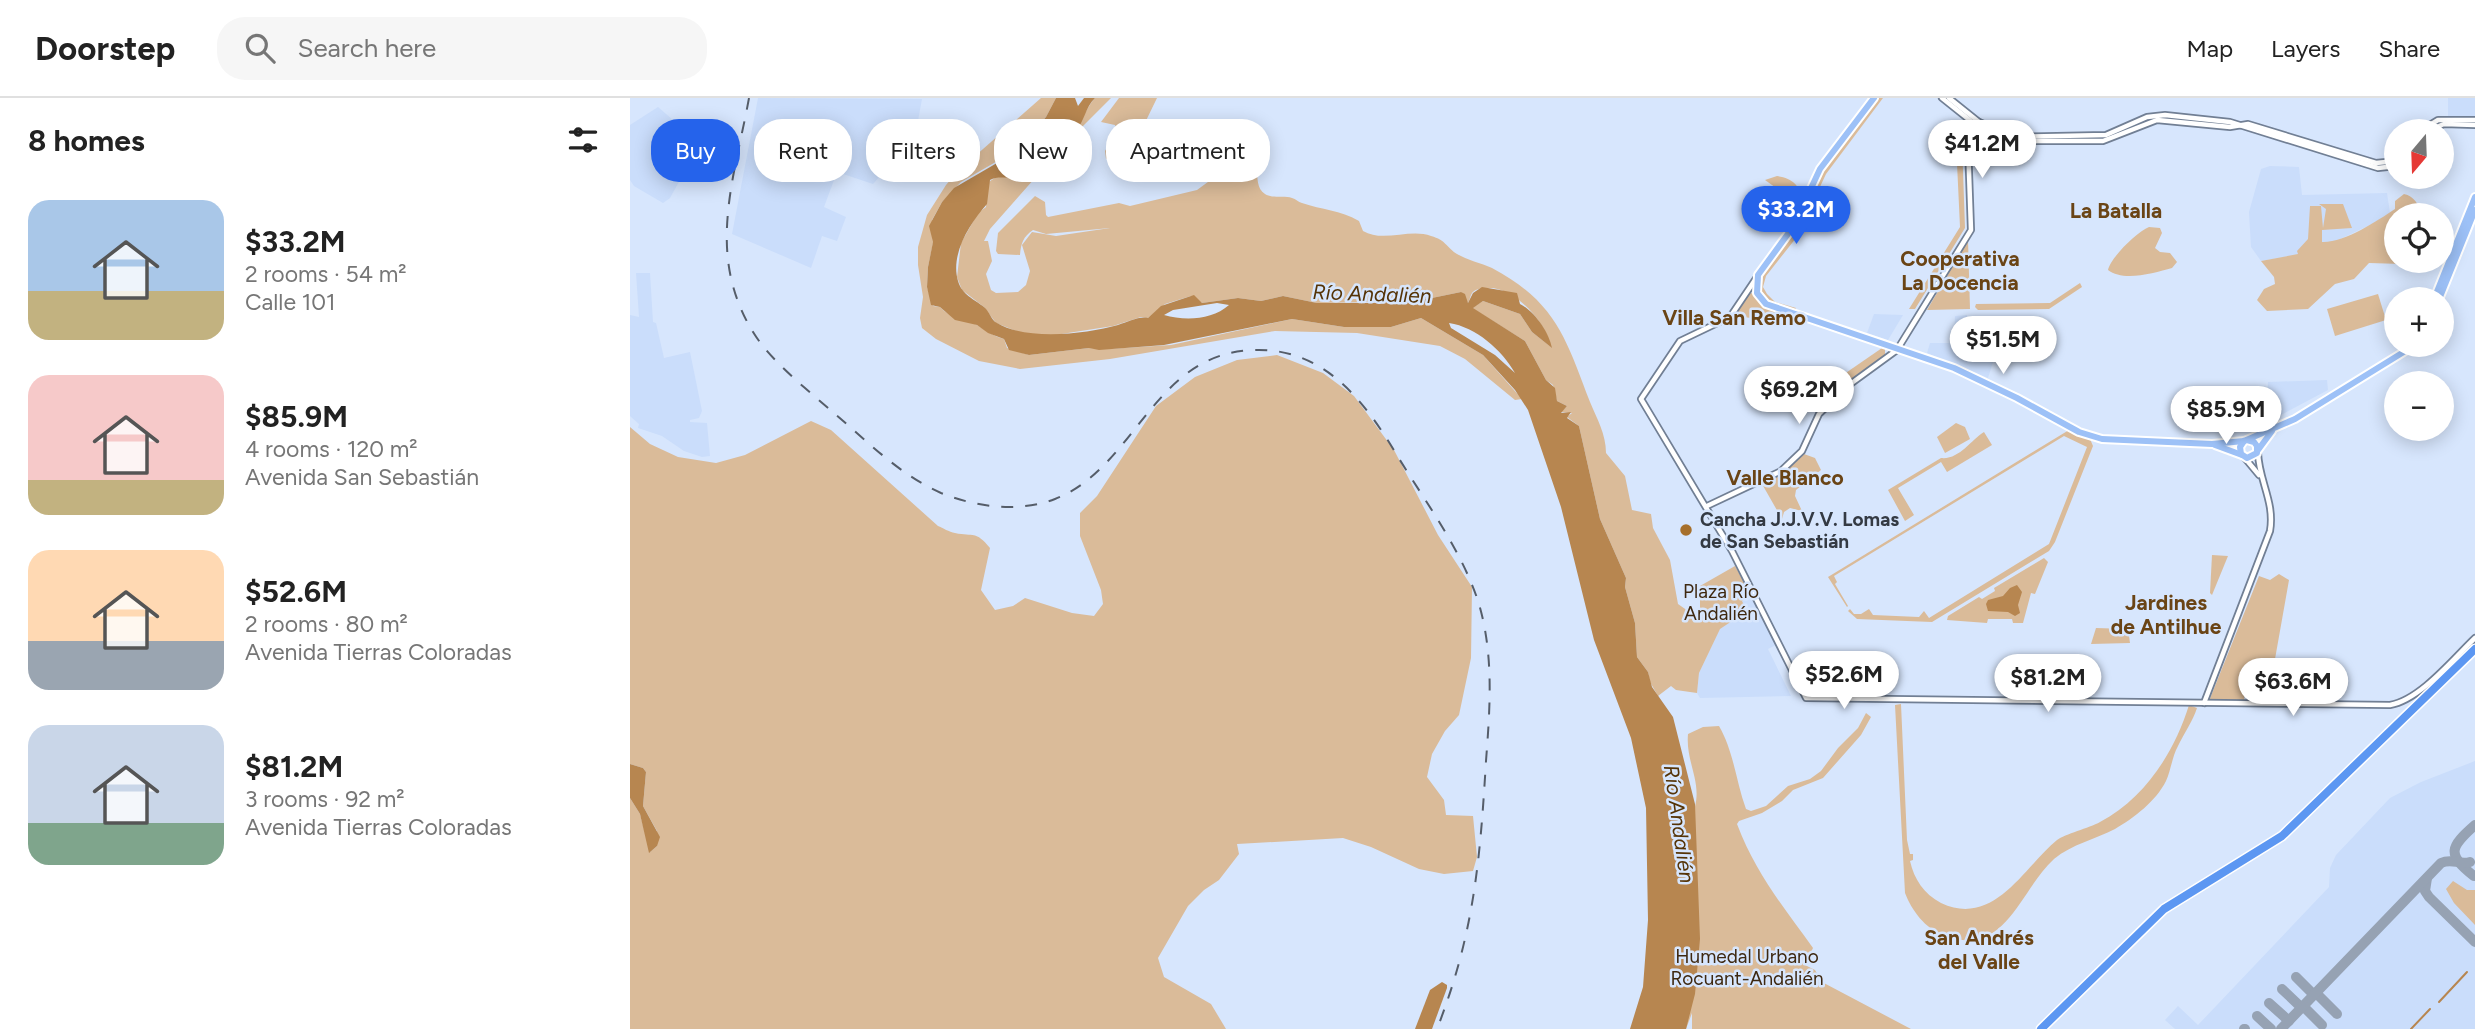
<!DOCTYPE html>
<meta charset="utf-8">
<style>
body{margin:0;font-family:Figtree,sans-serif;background:#f6f6f6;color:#222;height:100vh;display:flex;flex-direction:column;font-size:26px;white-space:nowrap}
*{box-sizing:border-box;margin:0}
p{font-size:23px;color:#767676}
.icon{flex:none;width:38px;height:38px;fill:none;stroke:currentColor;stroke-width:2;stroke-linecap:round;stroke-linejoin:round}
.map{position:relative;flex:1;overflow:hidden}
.sheet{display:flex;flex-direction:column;background:#fff;width:630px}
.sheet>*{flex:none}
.banner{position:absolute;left:21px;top:21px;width:665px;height:63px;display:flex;gap:14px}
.needle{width:46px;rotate:199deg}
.buttons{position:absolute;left:1754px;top:21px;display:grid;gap:14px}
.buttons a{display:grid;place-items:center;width:70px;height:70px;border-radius:50%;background:#fff;box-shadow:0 4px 18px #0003;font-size:35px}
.price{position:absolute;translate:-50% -60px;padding:0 16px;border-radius:24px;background:#fff;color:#222;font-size:23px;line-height:46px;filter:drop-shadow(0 2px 4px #0008)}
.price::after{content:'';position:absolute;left:50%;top:42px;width:21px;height:16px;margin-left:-10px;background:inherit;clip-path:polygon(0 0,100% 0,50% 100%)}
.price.current{background:#2563eb;color:#fff}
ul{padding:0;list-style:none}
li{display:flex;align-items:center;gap:21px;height:175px;padding:0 28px}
li span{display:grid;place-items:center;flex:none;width:196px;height:140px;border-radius:21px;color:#555}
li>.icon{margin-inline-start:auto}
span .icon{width:84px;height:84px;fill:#fffc;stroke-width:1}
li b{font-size:30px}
h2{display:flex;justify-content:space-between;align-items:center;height:84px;padding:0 28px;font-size:30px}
.tag{padding:0 24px;border-radius:28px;background:#fff;box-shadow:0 4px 18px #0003;font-size:24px;line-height:63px}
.tag.current{background:#2563eb;color:#fff}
header{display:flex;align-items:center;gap:42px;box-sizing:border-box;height:98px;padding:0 35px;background:#fff;border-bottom:2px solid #e0e0e0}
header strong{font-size:33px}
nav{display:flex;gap:38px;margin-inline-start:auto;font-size:24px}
.search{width:490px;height:63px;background:#f6f6f6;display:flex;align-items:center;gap:18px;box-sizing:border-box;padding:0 24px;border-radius:28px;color:#767676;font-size:26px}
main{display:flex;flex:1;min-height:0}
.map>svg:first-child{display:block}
</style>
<header>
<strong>Doorstep</strong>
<div class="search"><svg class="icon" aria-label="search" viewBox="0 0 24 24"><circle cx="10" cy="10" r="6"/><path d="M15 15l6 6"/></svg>Search here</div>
<nav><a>Map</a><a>Layers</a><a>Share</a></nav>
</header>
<main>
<section class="sheet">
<h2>8 homes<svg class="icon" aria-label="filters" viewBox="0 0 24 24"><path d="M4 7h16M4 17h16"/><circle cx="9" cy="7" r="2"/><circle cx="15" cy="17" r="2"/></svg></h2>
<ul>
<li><span style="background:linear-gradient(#a9c7e8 65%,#c2b280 0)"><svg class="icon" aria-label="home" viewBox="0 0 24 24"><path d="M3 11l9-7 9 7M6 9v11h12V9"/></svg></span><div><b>$33.2M</b><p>2 rooms · 54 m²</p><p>Calle 101</p></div></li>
<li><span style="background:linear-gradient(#f6c9c9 75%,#c2b280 0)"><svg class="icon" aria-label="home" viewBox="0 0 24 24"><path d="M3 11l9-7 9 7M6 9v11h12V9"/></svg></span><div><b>$85.9M</b><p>4 rooms · 120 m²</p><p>Avenida San Sebastián</p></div></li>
<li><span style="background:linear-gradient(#ffd9b3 65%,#9aa5b1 0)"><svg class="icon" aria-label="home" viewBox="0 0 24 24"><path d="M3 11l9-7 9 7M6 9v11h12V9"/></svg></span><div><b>$52.6M</b><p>2 rooms · 80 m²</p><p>Avenida Tierras Coloradas</p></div></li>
<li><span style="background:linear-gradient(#c9d6e8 70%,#7fa58c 0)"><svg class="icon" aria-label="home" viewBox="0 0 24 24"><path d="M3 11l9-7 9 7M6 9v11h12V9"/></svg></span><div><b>$81.2M</b><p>3 rooms · 92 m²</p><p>Avenida Tierras Coloradas</p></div></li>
</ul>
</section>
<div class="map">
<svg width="1845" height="931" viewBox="0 0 1845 931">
<rect width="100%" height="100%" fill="#d7e6fd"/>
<g fill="#caddfb">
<path d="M128,0L292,1L285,39L279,46L266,45L261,66L243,86L207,74L194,109L216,119L207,143L192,138L181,170L102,136Z"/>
<rect x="1818" y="0" width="27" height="18"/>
<path d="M28,9L51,29L66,53L40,100L33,105L4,88L0,82V27Z"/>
<path d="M1640,68L1669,69L1672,97L1757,95L1760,115L1755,120L1704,144H1687L1666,157L1631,163L1621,149L1619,114L1631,71Z"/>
<path d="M6,175H20L23,224L26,225L34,260L60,254L72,313L69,320L60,322V324L77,325L80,358L72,359L54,353L32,338L8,330L9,326L0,318V217L9,219Z"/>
<path d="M1244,216L1273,217L1258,242L1237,235Z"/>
<path d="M1337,217V245H1350L1345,259L1363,264L1358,280L1297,255L1300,245H1324L1325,218Z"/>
<path d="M1697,282L1698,292L1636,325L1638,284Z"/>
<path d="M1121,497L1146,547L1138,551L1161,598L1070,600L1067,595L1069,575L1090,530L1117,514L1112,503Z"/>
<path d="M1845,663V931H1545L1535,922L1548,908L1568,927L1699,789L1700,770L1706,757L1760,700L1791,684Z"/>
</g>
<g fill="#dabb99">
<path d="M411,0H426L416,19L397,36L383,54L331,84L312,104L302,122L303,145L298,169L297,189L303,208L310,209C321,221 334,220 347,227C357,233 363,238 374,241L377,250L399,257L459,250L478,251L541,247L662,221L714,229H761L791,220L853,257L892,301L885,302L835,261L810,248L727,235L645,233L480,261L390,271L349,263L306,241L292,230L290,220L293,199L288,167V149L297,117L316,87L328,73Z"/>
<path d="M465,0H481L435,46L360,131L354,143H358L362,163L356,176L361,192L366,195L388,194L396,187L400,173L392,147L402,134L426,138L480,130L416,136L403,132C393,139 391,145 390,157L368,156L366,153L368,135L405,98L415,104L416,117L418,119L489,105L500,108L567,92L582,81L606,49L612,47C637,52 619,86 635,96C643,101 654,97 662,100C666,101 668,104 672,105C692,112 710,112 729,123L733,133C753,145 780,130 801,138C816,142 816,149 827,156C837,162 851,165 862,170C926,204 936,241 960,304C967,321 976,336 976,355L995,378L1002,412L1021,416L1023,430L1040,462L1048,506L1058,513L1063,523L1070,511V488L1105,468L1121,497L1112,503L1117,513L1090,531L1069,575L1067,595L1046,592L1041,588L1028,598L1020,584L1018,574L1007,559L1005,525L995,489L996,480L970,421L949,328L937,319L942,315L931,314L937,308L927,303L923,287L916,282L895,243L842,210L853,203L890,216L902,234L921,249C915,223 888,194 863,190C857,190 847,189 842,195C840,198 840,202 838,205L831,194L797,201L751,204L687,205L653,198L631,203L608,200L572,205L561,198L535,206L518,220L511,219L483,228L425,237H396L366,225L354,209L332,192L327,179L331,145L348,115L356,109L357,85L368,78C385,83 430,51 442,37C452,26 455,11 465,0Z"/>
<path d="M489,0H527L510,35L476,61L475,53L487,33L485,27L471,24Z"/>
<path d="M1248,0H1253L1196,76L1166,140L1136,178L1133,189L1137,196L1145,204L1166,210L1164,213L1144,207L1131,193L1133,177L1167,130L1192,75Z"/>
<path d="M1333,24L1338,31L1332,45L1335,130L1285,211H1279L1330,129L1326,44Z"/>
<path d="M1147,78C1164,80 1174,91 1171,108L1135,82Z"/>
<path d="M1774,96C1784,98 1790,107 1790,117H1766V163H1775L1772,166L1739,165L1724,181L1705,186L1678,211L1637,213L1627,202L1634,191L1645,186L1644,179L1631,163L1668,156L1667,153L1678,141L1680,108H1691L1693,130L1696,111L1689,106H1713L1722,130L1692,132V144C1714,145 1747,123 1765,111V103Z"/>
<path d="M1519,129L1530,130L1532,135L1525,150L1530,154L1540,155L1547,164L1542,170C1524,175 1493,184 1478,172C1481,159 1507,134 1519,129Z"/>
<path d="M1338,142L1340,211L1297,212Z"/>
<path d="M1450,185L1452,189L1419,211L1348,212L1345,209L1346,206L1420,205Z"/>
<path d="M1122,195L1136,208L1167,220L1139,222L1104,218L1119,196Z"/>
<path d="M1748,196L1756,222L1705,238L1697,211Z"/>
<path d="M1252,250L1255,251V258L1218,284L1207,281Z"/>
<path d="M647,257L693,275L724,298L764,352L808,437L842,489L841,560L829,617L815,633L802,656L797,679L814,702L816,717L843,718L847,759L843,773L814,776L789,771L741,749L713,740L607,746L609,756L589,782L574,792L558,808L528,860L534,879L581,906L596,931H0V700L10,716L20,754L27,748V733L13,708L16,674L13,670L0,666V329L20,346L48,359L86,365L115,357L181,323L201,332L308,428C313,430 319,434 325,435C344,439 345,432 360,450L351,492L365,512L383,508L395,500L442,515L464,518L473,506L471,492L450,438V415L467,398L526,308L565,279L607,262Z"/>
<path d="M1326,325L1335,329L1340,341L1315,355L1307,339Z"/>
<path d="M1439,332L1460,341L1463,348L1425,444L1419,453L1302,524L1227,521L1218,513L1220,511L1224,516H1231L1239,511L1243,517L1289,519L1294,513L1299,520L1419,446L1457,349L1434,338L1204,478L1207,484L1205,486L1218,508L1217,509L1198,479Z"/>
<path d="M1354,334L1362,347L1317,374L1311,364L1268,390L1284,417L1275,423L1258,392L1311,360C1329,362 1341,342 1354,334Z"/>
<path d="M1174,356L1185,360L1191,372L1166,392L1165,398L1172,413L1160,410L1154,414L1152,421L1132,386L1153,376Z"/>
<path d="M1582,457L1598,458L1582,497L1580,495Z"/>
<path d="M1414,460L1418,464L1405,496L1401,495L1393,525H1383L1382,521H1358L1357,525L1317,522L1318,518L1349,499L1352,501L1365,493L1364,490Z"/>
<path d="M1649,476L1659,482L1645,561L1643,564L1634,565L1633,571L1616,572L1614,605L1579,603L1629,478L1640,482Z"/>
<path d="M1466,530L1498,531L1500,545L1461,546Z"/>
<path d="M1271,606L1277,742L1280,756H1283V762L1280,763C1284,781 1294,796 1311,805C1364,830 1394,769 1427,742C1435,736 1459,730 1470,724C1515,700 1544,655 1559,607L1567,610C1563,623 1554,635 1548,648C1542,659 1541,672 1536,683C1526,703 1504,720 1485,731C1466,741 1442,746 1424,761C1389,793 1375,862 1313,837C1295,830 1282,813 1275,795L1265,607Z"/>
<path d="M1236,615L1241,619L1231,637L1193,680L1163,692L1152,703L1132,715L1109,723L1107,726C1126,776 1153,808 1183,850L1175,867L1185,872L1192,884L1281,931H1062V915L1056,931H1044L1059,723C1078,690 1055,668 1058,636L1073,629L1089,628C1104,654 1106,684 1116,711L1121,713L1136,708L1158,688L1180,681L1191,673L1208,650L1228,630Z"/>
<path d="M1823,783L1837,792H1845V827L1824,805L1816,791Z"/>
</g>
<g fill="#b78650" fill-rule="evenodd">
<path d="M426,0H445L448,8L454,0H465C455,10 455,22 446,33C430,51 407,63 389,78C378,82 369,77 360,82L357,106C340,125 320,156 328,183C332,197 344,201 354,209C360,214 361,222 367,225C397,243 456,236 488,227C498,224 509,218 518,220L531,208L564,197L572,205L608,200L631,203L653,198L687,205H742L797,201L831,194L835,196L838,205L843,195L852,189L887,195L890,206C904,213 919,234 922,250L902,234L890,216L853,203L843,210L895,243L916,282L925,290L927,303L937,308L931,315L941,314L937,320L949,328L970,421L996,480L995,489L1005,525L1007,559L1018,574L1022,589L1043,619L1065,706L1070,841L1065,896L1056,931H1000L1013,889L1018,822L1016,710L1001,640L964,542L931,409L898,312L885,292L853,257L791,220L761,229H714L662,221L534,247L469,252L459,250L399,257L379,252L374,241L358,235L347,227L325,222L310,209L301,207L297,189L298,169L303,144L299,128L312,104L324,90L379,58L416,19ZM587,205L599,207C582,222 555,223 534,217L543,212ZM819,225C846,229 872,252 885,275L865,257L821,230Z"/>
<path d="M1387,487L1392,494L1388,507L1390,515L1385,518L1378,514L1358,513L1356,506L1358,502L1373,498L1380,490Z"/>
<path d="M0,666L13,670L16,674L13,708L30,739L27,748L19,755L10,716L0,700Z"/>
<path d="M812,884L817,887V890L802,931H785L800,892Z"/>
</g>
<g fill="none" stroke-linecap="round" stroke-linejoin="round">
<g stroke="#b78650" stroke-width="2">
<path d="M1809,904L1837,874"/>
<path d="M1781,931L1800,911"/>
</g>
<g stroke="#96a2b3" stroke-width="10">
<path d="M1844,778C1816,756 1820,749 1845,727"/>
<path d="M1797,780L1795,793L1799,799L1845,844"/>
<path d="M1666,879L1684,897"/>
<path d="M1652,891L1672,910"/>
<path d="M1686,895L1707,916"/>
<path d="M1639,905L1659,923"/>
<path d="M1673,908L1692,927"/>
<path d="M1627,918L1641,931"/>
<path d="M1614,931H1615"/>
<path d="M1651,931L1811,765C1822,760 1829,767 1840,764"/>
</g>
<g stroke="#717f94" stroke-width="8">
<g id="minor">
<path d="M1312,0L1347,28L1383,43H1473L1527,22L1600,29L1618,26L1746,65L1766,63"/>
<path d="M1319,0L1349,24L1383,39L1476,37L1517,19L1535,17L1600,24L1748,70L1766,68"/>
<path d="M1790,33L1808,22H1845"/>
<path d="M1797,33L1814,26L1845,27"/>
<path d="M1127,179L1100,219L1050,243L1011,301L1102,453L1176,600L1760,607C1790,602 1823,561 1845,540"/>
<path d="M1614,359L1629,377"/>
<path d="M1077,408L1151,373L1172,353L1189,316L1219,287L1267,252L1341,132L1338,46L1349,24"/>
<path d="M1574,605L1640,433C1645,404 1629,383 1628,355"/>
</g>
</g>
<g stroke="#fff" stroke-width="10">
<g id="major">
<path d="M1244,0L1190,71L1163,129L1128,177L1127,195L1136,206L1324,270L1387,300L1449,334L1472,341L1582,346L1614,343L1665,321L1785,247"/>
<path d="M1810,199L1845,112"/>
<path d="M1804,201L1845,99"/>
<path d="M1614,343L1610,349L1611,356L1617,360L1627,355V348L1624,344L1617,342"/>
<path d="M1585,347L1612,357"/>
<path d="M1628,352L1642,333"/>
</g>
</g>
<g stroke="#fff" stroke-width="11">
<path id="highway" d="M1411,931L1534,811L1652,738L1845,551"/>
</g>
<use href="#minor" stroke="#fff" stroke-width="4.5"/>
<use href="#major" stroke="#9dc1f7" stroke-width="6"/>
<use href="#highway" stroke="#5c97f2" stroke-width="8"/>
<path stroke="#555d69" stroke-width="2" stroke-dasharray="12 12" stroke-linecap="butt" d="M119,0C108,61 86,127 103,188C109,210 119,230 132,247C153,273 180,294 205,316C238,344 270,377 311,395C346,409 388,415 425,401C507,369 523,254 625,252C693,250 733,301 765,354C794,402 832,452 849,506C864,558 860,610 856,663C850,763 844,836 807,931"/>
</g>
<circle fill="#a66f2b" stroke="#d7e6fd" stroke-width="2.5" cx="1056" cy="432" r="7"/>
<g text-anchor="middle" stroke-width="5" stroke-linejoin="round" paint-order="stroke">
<g font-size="19" font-weight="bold" fill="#343a43" stroke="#d7e6fd" text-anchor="start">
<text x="1070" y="428">Cancha J.J.V.V. Lomas<tspan x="1070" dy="22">de San Sebastián</tspan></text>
</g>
<g font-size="19" fill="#3e2810" stroke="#d7e6fd">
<text x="1091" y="500">Plaza Río<tspan x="1091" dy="22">Andalién</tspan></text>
<text x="1117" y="865">Humedal Urbano<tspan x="1117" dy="22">Rocuant-Andalién</tspan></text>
</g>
<g font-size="21" font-weight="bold" fill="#6a4415" stroke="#d7e6fd">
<text x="1486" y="120">La Batalla</text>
<text x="1330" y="168">Cooperativa<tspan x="1330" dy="24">La Docencia</tspan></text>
<text x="1104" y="227">Villa San Remo</text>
<text x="1155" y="387">Valle Blanco</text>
<text x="1536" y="512">Jardines<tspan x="1536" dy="24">de Antilhue</tspan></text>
<text x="1349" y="847">San Andrés<tspan x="1349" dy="24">del Valle</tspan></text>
</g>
<g font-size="21" font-style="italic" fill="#553306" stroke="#d7e6fd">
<text transform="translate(742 196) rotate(2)" y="7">Río Andalién</text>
<text transform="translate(1049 726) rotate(82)" y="7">Río Andalién</text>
</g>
</g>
</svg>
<div class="buttons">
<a><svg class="needle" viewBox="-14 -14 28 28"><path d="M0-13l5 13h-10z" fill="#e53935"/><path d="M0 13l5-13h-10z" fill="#767676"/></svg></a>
<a><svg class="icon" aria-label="locate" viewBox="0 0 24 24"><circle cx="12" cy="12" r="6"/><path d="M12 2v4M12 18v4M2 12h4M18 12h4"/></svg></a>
<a>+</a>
<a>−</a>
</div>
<b class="price" style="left:1352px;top:82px">$41.2M</b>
<b class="price current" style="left:1166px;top:148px">$33.2M</b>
<b class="price" style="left:1373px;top:278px">$51.5M</b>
<b class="price" style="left:1169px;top:328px">$69.2M</b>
<b class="price" style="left:1596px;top:348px">$85.9M</b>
<b class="price" style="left:1214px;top:613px">$52.6M</b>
<b class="price" style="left:1418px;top:616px">$81.2M</b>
<b class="price" style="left:1663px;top:620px">$63.6M</b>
<div class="banner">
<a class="tag current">Buy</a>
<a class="tag">Rent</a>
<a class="tag">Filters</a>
<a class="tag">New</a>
<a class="tag">Apartment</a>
</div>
</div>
</main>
